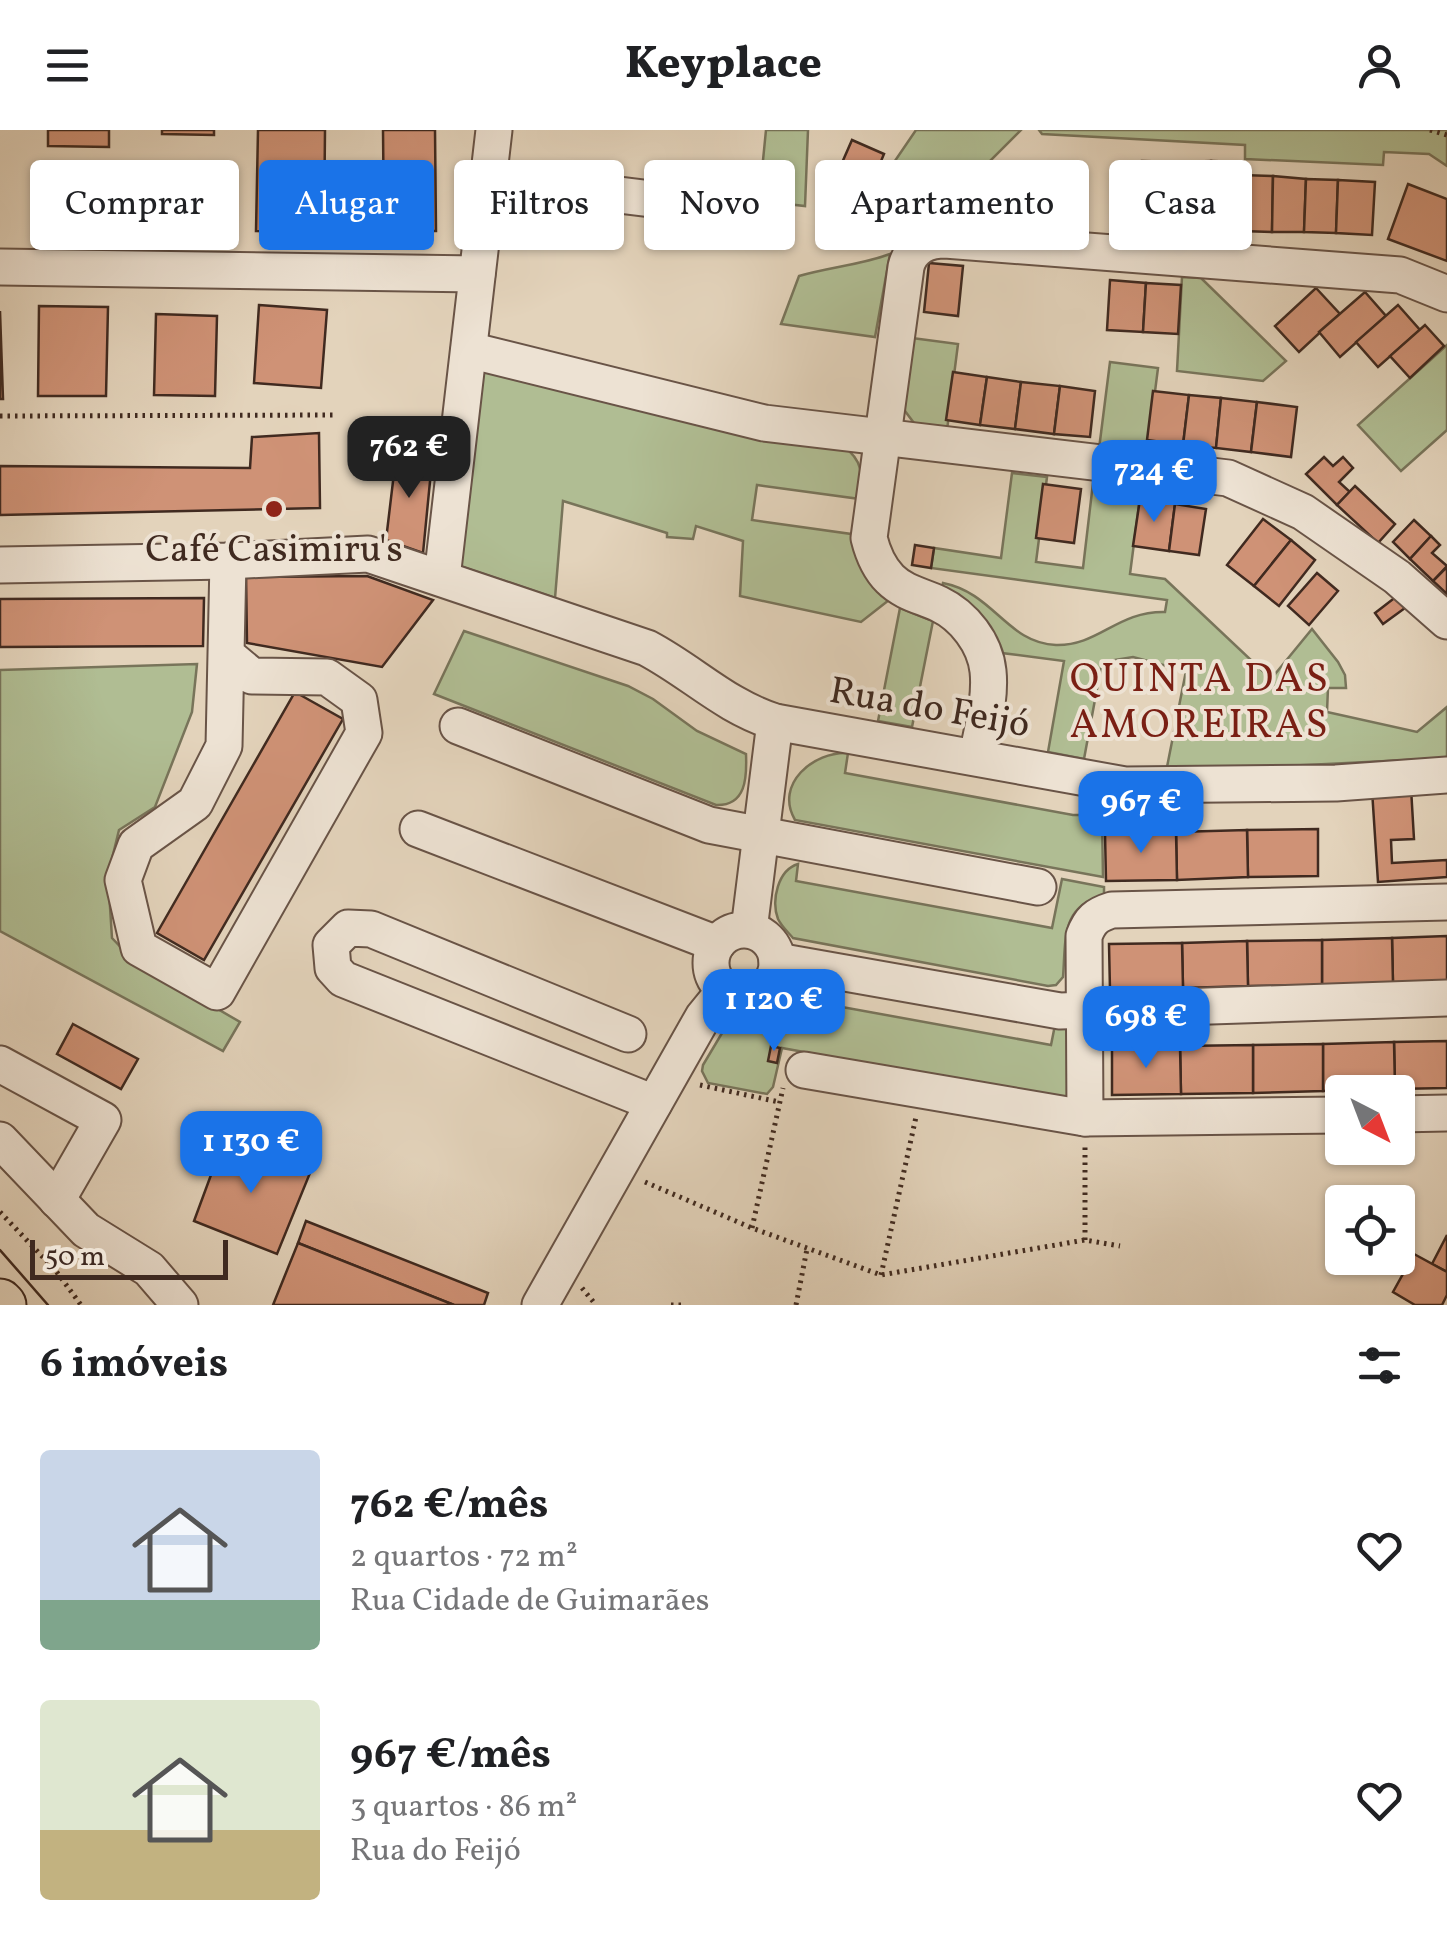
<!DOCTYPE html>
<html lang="pt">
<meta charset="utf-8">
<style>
body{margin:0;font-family:Vollkorn,serif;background:#f6f6f6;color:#202124;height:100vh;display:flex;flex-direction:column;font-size:38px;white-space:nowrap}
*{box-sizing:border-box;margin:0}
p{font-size:32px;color:#757577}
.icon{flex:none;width:55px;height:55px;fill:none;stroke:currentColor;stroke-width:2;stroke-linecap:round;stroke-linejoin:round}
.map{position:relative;height:1175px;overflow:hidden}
.panel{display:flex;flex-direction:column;background:#fff;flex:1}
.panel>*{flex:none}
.hud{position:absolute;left:30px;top:30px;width:1388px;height:90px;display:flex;gap:20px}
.needle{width:65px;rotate:138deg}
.buttons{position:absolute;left:1325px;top:945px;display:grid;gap:20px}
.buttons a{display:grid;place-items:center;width:90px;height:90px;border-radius:10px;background:#fff;box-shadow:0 2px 8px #0004;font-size:50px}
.scale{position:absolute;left:30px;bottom:25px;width:198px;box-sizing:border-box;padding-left:10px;border:5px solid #402a20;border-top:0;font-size:28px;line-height:35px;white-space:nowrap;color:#402a20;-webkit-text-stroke:8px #ede2d3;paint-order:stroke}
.price{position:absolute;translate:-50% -85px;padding:0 22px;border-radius:20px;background:#1a73e8;color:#fff;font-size:32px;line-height:65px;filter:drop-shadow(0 2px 5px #0008)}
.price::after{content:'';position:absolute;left:50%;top:60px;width:30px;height:22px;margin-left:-15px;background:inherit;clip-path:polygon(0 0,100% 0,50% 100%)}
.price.current{background:#222;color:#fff}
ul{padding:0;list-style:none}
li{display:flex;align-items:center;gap:30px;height:250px;padding:0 40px}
li span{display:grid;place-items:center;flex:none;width:280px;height:200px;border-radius:10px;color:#555}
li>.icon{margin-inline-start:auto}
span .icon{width:120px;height:120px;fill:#fffc;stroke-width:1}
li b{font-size:42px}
h2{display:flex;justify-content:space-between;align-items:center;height:120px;padding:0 40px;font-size:42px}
.chip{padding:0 35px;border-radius:10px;background:#fff;box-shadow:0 2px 8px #0004;font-size:35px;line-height:90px}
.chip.current{background:#1a73e8;color:#fff}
header{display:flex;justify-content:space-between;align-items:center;height:130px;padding:0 40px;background:#fff;font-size:45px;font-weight:800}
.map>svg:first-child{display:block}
</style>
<header><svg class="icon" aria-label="menu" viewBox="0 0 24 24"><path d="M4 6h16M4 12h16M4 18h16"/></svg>Keyplace<svg class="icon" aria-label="person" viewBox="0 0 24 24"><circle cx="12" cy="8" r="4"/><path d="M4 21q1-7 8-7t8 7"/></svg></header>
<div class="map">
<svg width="1447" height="1175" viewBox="0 0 1447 1175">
<rect width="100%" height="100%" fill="#e3d3bb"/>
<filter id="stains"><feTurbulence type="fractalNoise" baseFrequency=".002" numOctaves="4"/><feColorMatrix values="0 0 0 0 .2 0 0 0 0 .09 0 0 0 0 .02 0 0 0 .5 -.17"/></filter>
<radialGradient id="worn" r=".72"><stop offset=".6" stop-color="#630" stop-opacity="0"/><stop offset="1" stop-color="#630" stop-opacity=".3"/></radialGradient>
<g fill="#b0bd93" stroke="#78745a" stroke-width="2.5">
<path d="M766,0H808L805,76L759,71Z"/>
<path d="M916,0H1021L933,88L898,113L856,88Z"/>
<path d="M1039,0H1447V36L1429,24L1384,22L1383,35L1245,29V15L1042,4Z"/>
<path d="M890,124L875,207L781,194L799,146C830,137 860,135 890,124Z"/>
<path d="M1182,147L1201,148L1286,231L1263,251L1177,241Z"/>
<path d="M912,208L958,214L947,300L914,293L902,277Z"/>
<path d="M1447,215V300L1401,341L1358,295Z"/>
<path d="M1110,232L1158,238L1147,324L1099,319Z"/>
<path d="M481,240L843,316C864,331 862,345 860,369L757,355L752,390L851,404L860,431L889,470L861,492L740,466L743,411L696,396L693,409L667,407V403L563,371L555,468L463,437L462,440L458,437Z"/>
<path d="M1012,343L1047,347L1036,432L1083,438L1093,353L1141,359L1130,444L1165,449L1271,549L1312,499L1338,532L1345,545L1346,558H1328L1327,582L1417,602L1447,577V628L1166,642L1186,541L1133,527L1102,532L1084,629L1048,622L1064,531L1002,523C992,492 972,470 942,457L943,453C994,463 1007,513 1056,515C1099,516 1117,481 1165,482L1167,470L931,438L934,418L1001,428Z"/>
<path d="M900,478L933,491L912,597L878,591Z"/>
<path d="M464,501L628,556L653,569L697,601L746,624C747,648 746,676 716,675L434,564Z"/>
<path d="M197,534L192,582L155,677L119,700L108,745L112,808L132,829L240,892L223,921L0,801V540Z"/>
<path d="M848,623L845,643L1073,685H1102L1103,747L795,690C774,654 814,621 848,623Z"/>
<path d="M798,734L796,751L1052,798L1062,749L1104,757V766C1060,775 1066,812 1063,847L1056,855L1048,856L793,808C788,802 782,797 778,789C771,770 778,740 798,734Z"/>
<path d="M787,867L1051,915L1056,890L1068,897L1070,963L1066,968L1050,967L782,918L773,957L767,964L708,953L702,941L703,935L728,893L739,887L767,880Z"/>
</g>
<g fill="#cf9276" stroke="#402a20" stroke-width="2.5">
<path d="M48,0H109V17L48,16Z"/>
<path d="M162,0H214V5L162,4Z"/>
<path d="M258,0H325L324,102L256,101Z"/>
<path d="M383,0H435L436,101H384Z"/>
<path d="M852,10L884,24L867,65L834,51Z"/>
<path d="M1142,31L1180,32L1179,85L1140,84Z"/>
<path d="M1211,31L1210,86L1179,85L1180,32Z"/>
<path d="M1211,31L1243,32L1242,86H1210Z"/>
<path d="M995,35L1033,40L1028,87L990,84Z"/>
<path d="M1033,40L1073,44L1067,91L1028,87Z"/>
<path d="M55,44H101V99L55,100Z"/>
<path d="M217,45L220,102L165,105L162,48Z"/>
<path d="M1241,45L1273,46L1272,102L1242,101Z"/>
<path d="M1273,46L1306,49L1304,102H1272Z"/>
<path d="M1306,49L1338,50L1336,103L1304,102Z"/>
<path d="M1338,50L1375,52L1372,105L1336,103Z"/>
<path d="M1408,54L1447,69V131L1388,109Z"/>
<path d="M929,133L963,136L958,186L924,182Z"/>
<path d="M1110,150L1146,153L1143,202L1107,200Z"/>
<path d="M1146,153L1181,155L1178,204L1143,202Z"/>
<path d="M1316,158L1340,184L1299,222L1275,196Z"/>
<path d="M1365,162L1386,186L1340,227L1319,202Z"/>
<path d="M259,175L327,180L321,258L254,253Z"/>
<path d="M1398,175L1420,200L1378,237L1356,212Z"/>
<path d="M39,176L108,177L106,266H38Z"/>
<path d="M0,181L3,269H0Z"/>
<path d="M156,184L217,186L215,266L154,265Z"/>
<path d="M1425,195L1444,216L1410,248L1390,226Z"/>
<path d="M953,242L987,247L980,295L946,290Z"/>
<path d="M987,247L1021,252L1015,299L980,295Z"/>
<path d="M1021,252L1060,256L1054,304L1015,299Z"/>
<path d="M1060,256L1095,261L1090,307L1054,304Z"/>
<path d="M1153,261L1189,265L1183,315L1147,310Z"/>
<path d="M1189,265L1221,268L1216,318L1183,315Z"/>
<path d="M1221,268L1257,272L1251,322L1216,318Z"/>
<path d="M1257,272L1297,277L1291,327L1251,322Z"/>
<path d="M319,303L320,378L0,385V336L250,338L252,307Z"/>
<path d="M397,318L432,331L423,423L386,410Z"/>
<path d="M1324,327L1333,336L1343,327L1353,338L1339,352L1350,362L1337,375L1306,344Z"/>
<path d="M1043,354L1081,359L1074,413L1036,408Z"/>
<path d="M1355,356L1395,394L1378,413L1337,375Z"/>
<path d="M1140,369L1175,374L1169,421L1133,416Z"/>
<path d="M1175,374L1206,379L1199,425L1169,421Z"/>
<path d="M1263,389L1291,410L1254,456L1227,435Z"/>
<path d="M1414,390L1431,406L1410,429L1393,412Z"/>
<path d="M1431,406L1440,415L1432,423L1447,436L1433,451L1410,429Z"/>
<path d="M1291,410L1315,430L1279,476L1254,456Z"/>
<path d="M915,415L934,418L931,438L912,435Z"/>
<path d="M1447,437V464L1433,451Z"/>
<path d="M1317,443L1338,461L1309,495L1288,476Z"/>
<path d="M367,446L433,470L382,537L247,513L246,447Z"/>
<path d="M1397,466L1405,478L1383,494L1375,483Z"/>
<path d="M204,468L203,516L0,517V469Z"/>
<path d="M295,562L343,589L204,830L157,803Z"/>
<path d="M1411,658L1414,709L1391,710L1392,733L1447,730V747L1378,752L1372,660Z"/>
<path d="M1318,699V746L1248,747L1247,700Z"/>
<path d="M1247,700L1248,747L1177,750L1176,702Z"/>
<path d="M1176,702L1177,750L1106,751L1105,703Z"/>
<path d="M1447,806V852L1393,854L1392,808Z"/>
<path d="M1392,808L1393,854L1322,855V810Z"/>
<path d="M1322,810V855L1248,856L1247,811Z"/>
<path d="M1247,811L1248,856L1183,858L1182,813Z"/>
<path d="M1182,813L1183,858L1110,860L1109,814Z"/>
<path d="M73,894L138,929L121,959L57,924Z"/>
<path d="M1447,911V958L1395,959L1394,912Z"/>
<path d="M1394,912L1395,959L1323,961V914Z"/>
<path d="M1323,914V961L1253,963V915Z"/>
<path d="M1253,915V963L1181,964L1180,916Z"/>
<path d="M771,916L780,918L777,933L768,931Z"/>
<path d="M1180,916L1181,964L1112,965V918Z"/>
<path d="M225,1007L310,1043L277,1124L194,1091Z"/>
<path d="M306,1091L488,1163L484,1175H454L298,1113Z"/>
<path d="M1447,1105V1142L1432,1134Z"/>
<path d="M298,1113L454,1175H273Z"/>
<path d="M1414,1124L1447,1142V1165L1442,1175H1415L1393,1162Z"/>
</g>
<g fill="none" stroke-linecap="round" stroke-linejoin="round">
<g stroke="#695447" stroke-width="39">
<g id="minor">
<path d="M488,49L765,83"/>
<path d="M0,137L477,144"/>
<path d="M469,220L764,293L1228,348L1303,382L1397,447L1447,491"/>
<path d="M0,435L228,431L368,424L647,518C694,543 723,575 775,592L1125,655L1336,653L1447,645"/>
<path d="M442,448L494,0"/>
<path d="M228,526L252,546L327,547L359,570L364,603L217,862L139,818L123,750L136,715L195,673L224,616L228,431"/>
<path d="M458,596L709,695L1038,757"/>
<path d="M977,627C982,599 991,569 988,541C985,513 964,486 939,474C922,466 904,463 890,449C879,438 873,424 869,408L906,137C910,119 926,110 945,110L1400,145L1447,164"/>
<path d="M418,699L717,814"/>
<circle cx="744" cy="833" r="33"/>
<path d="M749,800L775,592"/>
<path d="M777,831L1060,881L1447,868"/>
<path d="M628,904L371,799L348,798L331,815L333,838L343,849L654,973"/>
<path d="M0,934L103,990L57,1070"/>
<path d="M804,940L1085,988L1342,985"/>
<path d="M1398,984L1447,983"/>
<path d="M1085,988L1084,806C1090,790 1096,785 1112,780L1447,772"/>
<path d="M0,1010L86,1100L149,1139L180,1175"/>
<path d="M540,1175L703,887L725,860"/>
</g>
</g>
<g stroke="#402a20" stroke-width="49">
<path id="major" d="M0,1172L3,1175"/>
</g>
<g stroke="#402a20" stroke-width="5" stroke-dasharray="2.5 5" stroke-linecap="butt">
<path d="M1430,0L1447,5"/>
<path d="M0,286L337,285"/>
<path d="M700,955L779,972"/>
<path d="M645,1052L752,1098L881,1145L1085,1110L1120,1116"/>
<path d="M0,1082L56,1141L81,1175"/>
<path d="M752,1098L783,958"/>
<path d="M1085,1110V1016"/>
<path d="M881,1145L916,987"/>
<path d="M582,1158L596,1175"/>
<path d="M671,1175H681"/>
<path d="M796,1175L807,1119"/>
</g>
<use href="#minor" stroke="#ede2d3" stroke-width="35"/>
<use href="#major" stroke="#e3d3bb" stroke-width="45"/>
<path stroke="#402a20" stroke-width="2.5" d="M0,1120L48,1175"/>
</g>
<circle fill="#8f2418" stroke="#ede2d3" stroke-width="4" cx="274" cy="379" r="10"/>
<g text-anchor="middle" stroke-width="8" stroke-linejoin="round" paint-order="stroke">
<g font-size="38" fill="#402a20" stroke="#ede2d3">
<text x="274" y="431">Café Casimiru's</text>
</g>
<g font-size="38" fill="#402a20" stroke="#ede2d3">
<text transform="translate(930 576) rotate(10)" y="13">Rua do Feijó</text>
</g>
<g font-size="40" letter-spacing="2.5" fill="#7a1f14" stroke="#ede2d3">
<text x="1200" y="561">QUINTA DAS<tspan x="1200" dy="46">AMOREIRAS</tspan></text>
</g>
</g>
<rect width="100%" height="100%" filter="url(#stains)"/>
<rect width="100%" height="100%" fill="url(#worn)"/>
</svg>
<div class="buttons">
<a><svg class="needle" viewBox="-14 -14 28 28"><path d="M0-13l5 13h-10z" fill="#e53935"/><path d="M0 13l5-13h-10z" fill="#757577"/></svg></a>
<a><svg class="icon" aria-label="locate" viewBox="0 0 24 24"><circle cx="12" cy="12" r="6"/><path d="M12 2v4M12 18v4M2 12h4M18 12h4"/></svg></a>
</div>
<div class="scale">50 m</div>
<b class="price current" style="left:409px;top:371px">762 €</b>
<b class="price" style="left:1154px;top:395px">724 €</b>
<b class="price" style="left:1141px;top:726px">967 €</b>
<b class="price" style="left:774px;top:924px">1 120 €</b>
<b class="price" style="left:1146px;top:941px">698 €</b>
<b class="price" style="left:251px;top:1066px">1 130 €</b>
<div class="hud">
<a class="chip">Comprar</a>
<a class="chip current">Alugar</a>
<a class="chip">Filtros</a>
<a class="chip">Novo</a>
<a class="chip">Apartamento</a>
<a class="chip">Casa</a>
</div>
</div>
<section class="panel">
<h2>6 imóveis<svg class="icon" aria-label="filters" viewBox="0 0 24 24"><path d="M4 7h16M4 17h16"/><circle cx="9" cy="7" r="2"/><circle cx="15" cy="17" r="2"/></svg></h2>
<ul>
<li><span style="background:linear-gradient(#c9d6e8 75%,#7fa58c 0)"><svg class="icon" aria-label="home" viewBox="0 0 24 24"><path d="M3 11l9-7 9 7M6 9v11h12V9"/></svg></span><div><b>762 €/mês</b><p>2 quartos · 72 m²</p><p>Rua Cidade de Guimarães</p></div><svg class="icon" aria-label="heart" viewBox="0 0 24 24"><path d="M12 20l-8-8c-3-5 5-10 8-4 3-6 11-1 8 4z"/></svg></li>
<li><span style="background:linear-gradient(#dfe7d0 65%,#c2b280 0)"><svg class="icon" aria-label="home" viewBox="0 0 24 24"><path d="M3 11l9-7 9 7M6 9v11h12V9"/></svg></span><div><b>967 €/mês</b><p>3 quartos · 86 m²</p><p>Rua do Feijó</p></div><svg class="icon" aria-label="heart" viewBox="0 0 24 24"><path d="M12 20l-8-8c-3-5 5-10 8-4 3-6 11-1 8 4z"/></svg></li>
</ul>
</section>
